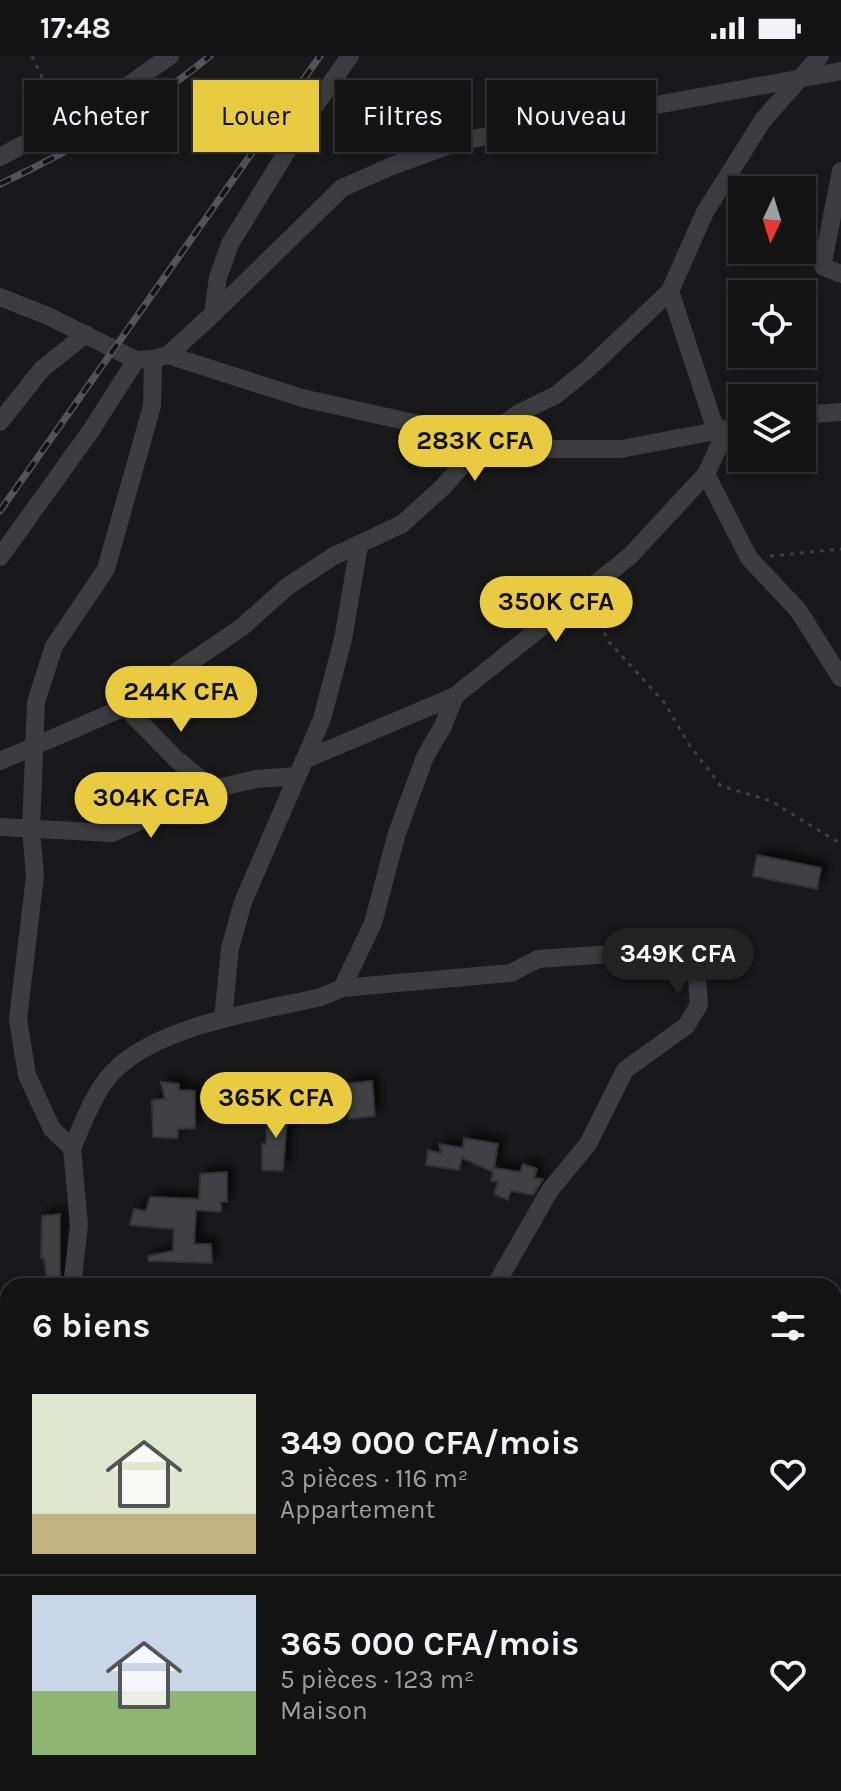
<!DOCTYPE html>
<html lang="fr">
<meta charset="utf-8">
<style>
body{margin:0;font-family:Karla,sans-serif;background:#1c1c1d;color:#f1f3f6;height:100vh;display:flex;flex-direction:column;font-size:30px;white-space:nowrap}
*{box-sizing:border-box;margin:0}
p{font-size:26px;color:#9d9ea0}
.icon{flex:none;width:44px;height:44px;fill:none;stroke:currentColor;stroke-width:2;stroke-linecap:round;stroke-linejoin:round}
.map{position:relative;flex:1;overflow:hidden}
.side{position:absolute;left:0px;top:1222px;width:842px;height:514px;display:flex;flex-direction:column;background:#131314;border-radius:24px 24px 0 0;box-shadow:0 4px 12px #0003,0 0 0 2px #323234}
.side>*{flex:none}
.hud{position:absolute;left:24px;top:24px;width:794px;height:72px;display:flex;gap:16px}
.needle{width:52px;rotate:184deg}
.tools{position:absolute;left:728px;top:120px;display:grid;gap:16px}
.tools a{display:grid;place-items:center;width:88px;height:88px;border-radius:0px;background:#131314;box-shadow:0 4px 12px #0003,0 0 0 2px #323234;font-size:40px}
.price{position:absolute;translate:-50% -68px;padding:0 18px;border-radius:28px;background:#e9cb42;color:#111;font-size:26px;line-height:52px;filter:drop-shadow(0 2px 4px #0008)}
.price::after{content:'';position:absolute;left:50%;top:48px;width:24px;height:18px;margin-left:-12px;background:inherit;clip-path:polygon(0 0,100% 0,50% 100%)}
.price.on{background:#222;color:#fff}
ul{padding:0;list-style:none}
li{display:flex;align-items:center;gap:24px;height:200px;padding:0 32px}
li+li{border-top:2px solid #323234}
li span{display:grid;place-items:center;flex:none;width:224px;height:160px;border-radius:0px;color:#555}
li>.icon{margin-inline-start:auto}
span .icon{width:96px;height:96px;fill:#fffc;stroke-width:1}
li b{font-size:34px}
h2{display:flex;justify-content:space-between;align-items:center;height:96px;padding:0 32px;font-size:34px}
.pill{padding:0 28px;border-radius:0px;background:#131314;box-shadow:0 4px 12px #0003,0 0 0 2px #323234;font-size:28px;line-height:72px}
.pill.on{background:#e9cb42;color:#111}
.status{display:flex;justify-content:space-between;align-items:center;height:56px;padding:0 40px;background:#131314;direction:ltr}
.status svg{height:22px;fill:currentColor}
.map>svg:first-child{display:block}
</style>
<div class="status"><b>17:48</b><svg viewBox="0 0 49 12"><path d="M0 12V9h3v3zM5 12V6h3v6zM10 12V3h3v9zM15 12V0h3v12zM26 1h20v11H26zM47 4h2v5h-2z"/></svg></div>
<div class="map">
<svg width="841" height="1735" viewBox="0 0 841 1735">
<defs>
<filter id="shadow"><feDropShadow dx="7" dy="-7" stdDeviation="4" flood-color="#0009"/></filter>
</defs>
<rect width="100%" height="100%" fill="#19191b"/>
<g fill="#404144" stroke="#333336" stroke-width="2" filter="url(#shadow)">
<path d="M757,799L821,812L817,833L753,820Z"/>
<path d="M372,1025L375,1060L349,1063L346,1028Z"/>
<path d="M161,1026L179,1028V1034L195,1035V1072L178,1073L177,1082L153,1081L152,1044L165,1043Z"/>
<path d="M275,1047H288L283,1115L262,1114V1088H266L267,1065H274Z"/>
<path d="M464,1082L498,1088L494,1112L520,1116L523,1108L537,1113L534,1122L543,1123L533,1139L511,1135L508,1144L494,1138L498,1126L491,1125L493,1116L462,1102L459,1114L426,1109L428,1094L441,1097L439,1088L463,1092Z"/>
<path d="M227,1116V1146H221V1156L196,1154L194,1188H211L212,1207L149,1205L148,1200L173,1195L174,1173L130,1169L134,1153L146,1155L150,1141L199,1143L200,1118Z"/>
<path d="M60,1158V1230H48L44,1202H41L42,1160Z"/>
</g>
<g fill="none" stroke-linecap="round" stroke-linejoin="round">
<g stroke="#404146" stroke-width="3" stroke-dasharray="4 6" stroke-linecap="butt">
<path d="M32,0L57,53"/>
<path d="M770,500L841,493"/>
<path d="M590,550L609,586L664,646L690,690L721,730L771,745L841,788"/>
<path d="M0,1615L8,1584"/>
</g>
<g stroke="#3c3c41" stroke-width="18">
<path d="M0,101L110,42L170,0"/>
<path d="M841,115L823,206L824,211L841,218"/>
<path d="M670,235L716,375"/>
<path d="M0,241L48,260L136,304L153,303L168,299L213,258L342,132L392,110L461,85L841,15"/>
<path d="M213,258L218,221L230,188L314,51L350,0"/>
<path d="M168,299L302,342L423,369L490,378L516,388L546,393H621L742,370"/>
<path d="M802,359L841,356"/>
<path d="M0,366L42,313L86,278"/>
<path d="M706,418L749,502L798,554L841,622"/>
<path d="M0,501L90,376L136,304"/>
<path d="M125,651L176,703L213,733"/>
<path d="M304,704L455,640L630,500L706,418L726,375"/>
<path d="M0,705L125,651L242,571L288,530L332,501L402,468L443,431L490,378L519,357L556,339L589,312L670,235L705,156L763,64L820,0"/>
<path d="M0,771L112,777L213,733L256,723L296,720"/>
<path d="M342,932L511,917L538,903L640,896L674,902L697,921L699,949L686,970L625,1014L588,1088L550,1134L495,1230"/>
<path d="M223,963L230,892L243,846L322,663L343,583L359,490"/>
<path d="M72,1092C83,1068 94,1035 113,1016C158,969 260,955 321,941L342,932L373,867L397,777L425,701L443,670L455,640"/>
<path d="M72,1230L79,1169L72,1092L52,1073L27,1019L18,963L35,820L31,774L36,646L54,590L106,513L152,350L153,303"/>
<path d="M149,1728L155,1735"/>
</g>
<g stroke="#53545a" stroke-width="7">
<g id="rail">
<path d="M0,128C75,93 146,52 210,0"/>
<path d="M0,455L320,0"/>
</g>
</g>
<use href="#rail" stroke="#141416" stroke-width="4" stroke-dasharray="12" stroke-linecap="butt"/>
</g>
</svg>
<div class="tools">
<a><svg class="needle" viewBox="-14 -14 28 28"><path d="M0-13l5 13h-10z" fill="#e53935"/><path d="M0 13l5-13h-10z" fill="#9d9ea0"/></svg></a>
<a><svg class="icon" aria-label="locate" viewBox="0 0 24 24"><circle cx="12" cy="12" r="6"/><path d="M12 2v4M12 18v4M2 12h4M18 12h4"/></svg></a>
<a><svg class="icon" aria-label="layers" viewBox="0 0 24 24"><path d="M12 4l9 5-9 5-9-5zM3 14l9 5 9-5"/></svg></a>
</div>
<b class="price" style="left:475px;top:427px">283K CFA</b>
<b class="price" style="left:556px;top:588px">350K CFA</b>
<b class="price" style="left:181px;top:678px">244K CFA</b>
<b class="price" style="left:151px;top:784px">304K CFA</b>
<b class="price on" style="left:678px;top:940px">349K CFA</b>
<b class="price" style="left:276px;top:1084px">365K CFA</b>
<div class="hud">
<a class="pill">Acheter</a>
<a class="pill on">Louer</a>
<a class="pill">Filtres</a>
<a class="pill">Nouveau</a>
</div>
<section class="side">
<h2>6 biens<svg class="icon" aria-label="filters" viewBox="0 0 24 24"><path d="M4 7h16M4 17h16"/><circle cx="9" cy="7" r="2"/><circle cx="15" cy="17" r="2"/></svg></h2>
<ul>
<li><span style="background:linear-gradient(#dfe7d0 75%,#c2b280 0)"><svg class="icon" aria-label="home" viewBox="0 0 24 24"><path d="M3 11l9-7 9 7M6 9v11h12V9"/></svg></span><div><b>349 000 CFA/mois</b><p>3 pièces · 116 m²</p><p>Appartement</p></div><svg class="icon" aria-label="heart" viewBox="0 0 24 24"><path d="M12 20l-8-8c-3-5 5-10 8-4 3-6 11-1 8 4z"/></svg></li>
<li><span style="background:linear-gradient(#c9d6e8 60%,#8fb573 0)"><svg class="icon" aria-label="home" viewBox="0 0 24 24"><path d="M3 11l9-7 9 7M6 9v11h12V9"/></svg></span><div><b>365 000 CFA/mois</b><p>5 pièces · 123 m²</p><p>Maison</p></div><svg class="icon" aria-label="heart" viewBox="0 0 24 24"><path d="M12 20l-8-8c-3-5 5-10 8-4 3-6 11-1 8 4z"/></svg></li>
</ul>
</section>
</div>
